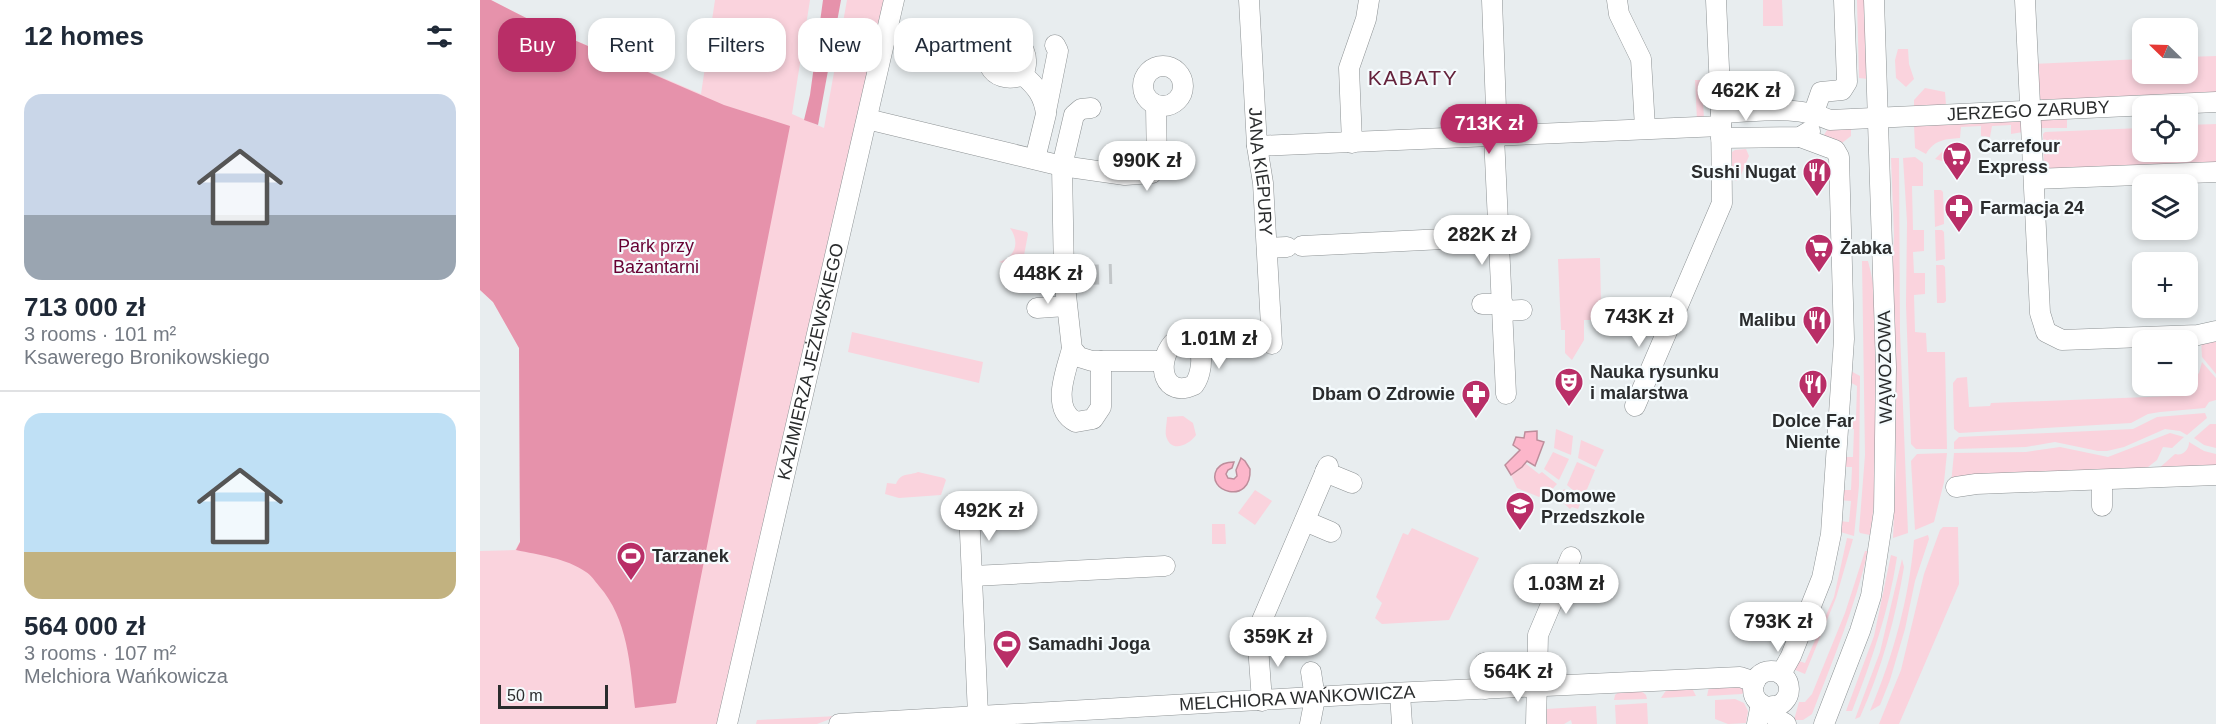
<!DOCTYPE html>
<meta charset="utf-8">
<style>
body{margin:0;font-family:Arial,sans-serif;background:#f2f2f3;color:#1f2937;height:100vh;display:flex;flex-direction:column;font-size:22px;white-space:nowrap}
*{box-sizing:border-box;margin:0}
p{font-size:20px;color:#747a83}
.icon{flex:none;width:33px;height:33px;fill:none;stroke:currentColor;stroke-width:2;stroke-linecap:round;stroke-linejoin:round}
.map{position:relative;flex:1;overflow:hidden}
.sheet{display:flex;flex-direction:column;background:#fff;width:480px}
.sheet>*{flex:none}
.hud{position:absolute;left:18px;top:18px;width:570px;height:54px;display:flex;gap:12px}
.needle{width:39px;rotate:293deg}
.tools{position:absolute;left:1652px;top:18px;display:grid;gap:12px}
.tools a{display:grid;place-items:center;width:66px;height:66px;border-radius:12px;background:#fff;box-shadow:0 3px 9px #0003;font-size:30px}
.scale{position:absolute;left:18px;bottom:15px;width:110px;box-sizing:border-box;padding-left:6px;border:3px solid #2a2c2d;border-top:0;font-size:16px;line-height:21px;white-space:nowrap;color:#2a2c2d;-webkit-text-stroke:4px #f5fbfd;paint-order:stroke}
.price{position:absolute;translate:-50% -51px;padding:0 14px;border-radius:21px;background:#fff;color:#222;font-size:20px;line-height:39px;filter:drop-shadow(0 2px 3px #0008)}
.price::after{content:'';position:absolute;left:50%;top:36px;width:18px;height:14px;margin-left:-9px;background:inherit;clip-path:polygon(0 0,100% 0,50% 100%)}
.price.selected{background:#b92e67;color:#fff}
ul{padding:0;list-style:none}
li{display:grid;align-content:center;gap:12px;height:318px;padding:0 24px}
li+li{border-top:2px solid #e0e1e3}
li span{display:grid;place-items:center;height:186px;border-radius:18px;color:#555}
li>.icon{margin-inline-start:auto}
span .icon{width:108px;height:108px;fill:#fffc;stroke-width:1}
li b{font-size:26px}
h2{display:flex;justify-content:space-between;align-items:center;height:72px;padding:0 24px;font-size:26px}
.chip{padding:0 21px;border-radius:18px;background:#fff;box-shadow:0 3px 9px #0003;font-size:21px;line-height:54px}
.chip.selected{background:#b92e67;color:#fff}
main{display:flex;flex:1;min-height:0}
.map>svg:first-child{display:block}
</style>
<main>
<section class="sheet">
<h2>12 homes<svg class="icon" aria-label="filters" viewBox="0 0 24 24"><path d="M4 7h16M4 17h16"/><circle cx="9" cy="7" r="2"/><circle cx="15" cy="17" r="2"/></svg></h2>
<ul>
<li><span style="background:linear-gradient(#c9d6e8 65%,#9aa5b1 0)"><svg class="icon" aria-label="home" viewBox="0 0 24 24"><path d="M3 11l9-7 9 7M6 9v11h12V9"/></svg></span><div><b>713 000 zł</b><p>3 rooms · 101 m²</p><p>Ksawerego Bronikowskiego</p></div></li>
<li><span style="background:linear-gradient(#bfe0f5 75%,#c2b280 0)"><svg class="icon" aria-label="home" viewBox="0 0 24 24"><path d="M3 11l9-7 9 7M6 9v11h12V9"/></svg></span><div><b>564 000 zł</b><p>3 rooms · 107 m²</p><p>Melchiora Wańkowicza</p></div></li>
</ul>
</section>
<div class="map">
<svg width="1736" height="724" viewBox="0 0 1736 724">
<rect width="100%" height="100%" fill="#e8edef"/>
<g fill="#fad3dd">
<path d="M0,0H11L64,27L221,94L235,0H330L312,114L344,128L367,0H404L237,724H0V551L35,550L40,542L39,348L13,302L0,290Z"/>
<path d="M1283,0H1302L1303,26H1283Z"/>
<path d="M1377,0H1386L1388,79L1379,78Z"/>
<path d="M534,46L538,70L517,68L514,53Z"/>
<path d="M1418,49H1428L1429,64L1434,79L1426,87L1416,78L1415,60Z"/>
<path d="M1736,56V92L1565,101L1558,98L1552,64L1662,59V74H1707V57Z"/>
<path d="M1215,80H1222L1224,120H1217Z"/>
<path d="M1445,88L1465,92L1466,105L1434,106V100Z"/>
<path d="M1565,118H1587V128H1558L1560,120Z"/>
<path d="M1539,120L1541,121L1543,132L1531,134V125L1512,126L1510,137L1501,136V126L1481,127L1480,138C1465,139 1454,140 1446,154L1435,148L1434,125Z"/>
<path d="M1736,124V168L1564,170L1563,134L1565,132L1662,128V152H1707V125Z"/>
<path d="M1371,125V136L1358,146L1342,138L1349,127Z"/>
<path d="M1266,149L1269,156L1260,177L1256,181L1252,173V152L1255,150Z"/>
<path d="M1480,149L1482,160L1462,161L1455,159L1464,150Z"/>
<path d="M1435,157L1443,163V186H1432L1433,230H1444V251L1433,252L1434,273H1445V294L1434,295L1435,332L1446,333L1447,352H1465L1467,449H1436L1431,444L1426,305L1427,222L1423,158Z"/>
<path d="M1411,158H1419L1420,331L1428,533L1413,538L1416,463L1412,282L1414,235Z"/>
<path d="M1454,190H1461L1463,192L1464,224L1455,227Z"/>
<path d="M530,228L547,232L548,234L542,266L540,267L519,262C536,257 540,242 530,228Z"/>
<path d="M1455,230H1462L1464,232L1465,259L1456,261Z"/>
<path d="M1120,258L1121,303L1112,320H1104V340L1092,360L1085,353V330H1081L1078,259Z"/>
<path d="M1382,261H1388C1401,307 1397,359 1397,407C1396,450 1397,492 1390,535L1380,533L1379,531L1385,455Z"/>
<path d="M1456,265H1463L1465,267L1466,301L1464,303H1457Z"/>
<path d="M372,332L503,362L499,383L368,352Z"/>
<path d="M1736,335V374L1722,357L1721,340Z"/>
<path d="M1722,362L1736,378V400L1729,402L1725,408L1680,412L1668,414L1651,423L1479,433L1474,429L1473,383L1477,378L1487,377L1489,407L1510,406L1511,403L1693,396V386H1707V382H1711L1719,373Z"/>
<path d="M1367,369L1380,376L1379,486L1374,536L1357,531L1358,521L1369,522L1371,501L1359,500L1360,490H1371L1372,467H1361L1362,457H1373L1374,429H1364L1365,413L1376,418L1377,386L1366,380Z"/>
<path d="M1725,413L1727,418L1707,435L1700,431L1685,429L1644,447L1627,451H1618L1575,442L1546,447L1474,449V442L1479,437L1653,429L1677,417Z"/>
<path d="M703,416L713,423L716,435C709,445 691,454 686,436C685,430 687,423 687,417Z"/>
<path d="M1730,424H1736V448L1724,445L1714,438Z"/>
<path d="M1076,429L1093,436L1091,455L1074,448Z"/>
<path d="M1690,433L1704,437L1692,448L1683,447L1677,460L1663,471L1471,484L1474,453L1546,452L1580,447L1628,457Z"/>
<path d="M1101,440L1124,450L1116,467L1098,458Z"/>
<path d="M1709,442L1724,451L1736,454V467L1676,471L1695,454C1703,456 1709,450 1709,442Z"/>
<path d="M1073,452L1089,459L1079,480L1064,469Z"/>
<path d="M1467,453L1464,482L1454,522L1435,530L1431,461L1437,454Z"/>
<path d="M1097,462L1115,470L1103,499L1087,485Z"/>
<path d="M1045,463L1059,474L1062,472L1077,484L1067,495L1064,493L1059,497L1037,488L1031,475Z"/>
<path d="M438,472L464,478L466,480L461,495L419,498L405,494L407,483L416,484C421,472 428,476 438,472Z"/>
<path d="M1084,489L1101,502L1098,509L1092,507L1090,509L1077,497Z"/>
<path d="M775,490L792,501L775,525L758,513Z"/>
<path d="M732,524H745L746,544H732Z"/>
<path d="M1463,527H1478L1479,584L1419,724H1399L1421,670L1444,574L1460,530Z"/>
<path d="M932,528L999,558L969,620L902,624L895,618L902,603L896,597L923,533L928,535Z"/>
<path d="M1448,535L1449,539L1435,581L1425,629L1410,680L1400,705L1390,711C1413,657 1429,599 1434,540Z"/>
<path d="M1367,538L1373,539L1356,598L1325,674L1313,669L1316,660L1325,663L1354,597Z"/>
<path d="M1385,551H1388C1375,607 1353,660 1332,714L1323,720H1314L1319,702H1325L1332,694L1365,613Z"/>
<path d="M1411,555L1417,557C1409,610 1392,660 1372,711H1366L1394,636Z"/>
<path d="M1422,559L1424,567C1415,620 1402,668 1380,717L1375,719L1400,652Z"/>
<path d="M1251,684L1266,690L1262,694L1227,696L1229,687Z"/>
<path d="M1212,688L1216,696L1181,698L1187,689Z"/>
<path d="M1160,690L1166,695L1167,699L1134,700L1135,695L1140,691Z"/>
<path d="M1255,699L1264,703L1268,711L1266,723L1248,724L1235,719V700Z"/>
<path d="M1167,703L1168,724H1136L1135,705Z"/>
<path d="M1116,706L1117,724H1092L1091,720L1084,724H1067L1066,709Z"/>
<path d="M358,716L337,724H276L277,720Z"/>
</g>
<g fill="#e692ab">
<path d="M0,0H11L64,27L244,105L310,126L196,703L155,708C150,665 148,619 119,586C115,581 111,575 106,572C86,558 59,555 36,550L40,542L39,348L13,302L0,290Z"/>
<path d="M343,0H361L338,125L324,120L330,95Z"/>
</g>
<g fill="#fcb6ca" stroke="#bd8d9b" stroke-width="1.5">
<path d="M1057,431V440L1064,442L1055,466L1047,461L1042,467L1031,475L1025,465L1040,450L1033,445L1036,437L1044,438L1045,432Z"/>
<path d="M761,458L765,461L770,469C772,506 724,492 737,469C741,463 747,462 754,462L752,468L748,470L746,474L748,478L754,479L757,476L756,470Z"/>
</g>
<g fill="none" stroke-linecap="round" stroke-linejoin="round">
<path stroke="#c2c6c8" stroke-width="20" stroke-dasharray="20 10" stroke-linecap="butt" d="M599,275L632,274"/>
<g stroke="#8d9294" stroke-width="21">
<g id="minor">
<path id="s1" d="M769,0L777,146L783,183L792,344"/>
<path d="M1012,0L1017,136"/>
<path d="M1137,0L1139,14L1161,59L1165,128"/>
<path d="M1545,0L1560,313L1566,332L1582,340L1718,335L1736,331"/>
<path d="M524,39C545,39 550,59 543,75C511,88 493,51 524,39Z"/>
<circle cx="683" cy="86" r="20"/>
<path d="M543,75C556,86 564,96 566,114L555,159"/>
<path d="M611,108L601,109L594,115L582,166L584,277L592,349L599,357L612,361H682"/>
<path d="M566,111L578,51L575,45"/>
<path d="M1334,112L1341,92L1362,90L1367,82L1364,0"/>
<path id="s2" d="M1241,113C1277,112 1316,104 1350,120L1736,102"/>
<path d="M387,119L582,166L645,175L672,173L677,167L676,106"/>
<path d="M1014,136L1026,394"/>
<path d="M1241,138L1320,137L1330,131"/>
<path d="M872,143L869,68L886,19L889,0"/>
<path d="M777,146L1241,126"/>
<path d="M1554,179L1736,172"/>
<path d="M998,237L1019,236"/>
<path d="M822,246L984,238"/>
<path d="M787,248L807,247"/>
<path d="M564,278L599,275"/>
<path d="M1002,304H1023"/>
<path d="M557,308L586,306"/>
<path d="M1023,311L1042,310"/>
<path d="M703,341C708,342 714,343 717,347C725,356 720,377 714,385C684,399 675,364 693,343Z"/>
<path d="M592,349C586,371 570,409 596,422L613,419L621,407V361"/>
<path d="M1155,406L1242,203L1241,113L1236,0"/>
<path d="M845,472L872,483"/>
<path d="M1622,480V506"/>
<path d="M1476,487L1496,484L1736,475"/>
<path d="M489,510L498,715"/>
<path d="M825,521L851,532"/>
<path d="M493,576L685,566"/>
<path d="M1004,663L1005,689"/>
<circle cx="1291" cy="689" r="18"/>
<path d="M1301,674L1311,656L1342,578L1351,534L1364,339L1359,157L1355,150L1320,137"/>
<path d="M920,694L922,724"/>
<path d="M782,701L777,632L848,466"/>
<path d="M1293,706L1296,718L1306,724"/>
<path id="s3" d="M247,724L414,0"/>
<path id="s4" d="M359,724L868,695L1260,677L1275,682"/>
<path d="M830,724L835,698L831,672"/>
<path d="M1056,724L1058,635L1091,557"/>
<path d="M1277,724L1281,704"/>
<path d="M1344,724L1380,631L1391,596L1404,511L1406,367L1394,0"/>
</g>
</g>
<use href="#minor" stroke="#fff" stroke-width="20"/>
</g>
<defs>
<g id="supermarket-pin" transform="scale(1.5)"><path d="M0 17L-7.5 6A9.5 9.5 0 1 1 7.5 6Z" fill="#b92e67" stroke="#f5fbfd"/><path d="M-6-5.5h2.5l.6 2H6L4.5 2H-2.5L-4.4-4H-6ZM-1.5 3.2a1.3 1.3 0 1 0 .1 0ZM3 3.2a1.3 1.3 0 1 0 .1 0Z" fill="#fff"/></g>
<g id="restaurant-pin" transform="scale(1.5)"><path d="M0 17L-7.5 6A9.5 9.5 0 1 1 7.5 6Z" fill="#b92e67" stroke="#f5fbfd"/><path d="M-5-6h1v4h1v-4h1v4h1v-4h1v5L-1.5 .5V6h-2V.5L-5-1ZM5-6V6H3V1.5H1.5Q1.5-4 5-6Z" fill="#fff"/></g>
<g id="pharmacy-pin" transform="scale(1.5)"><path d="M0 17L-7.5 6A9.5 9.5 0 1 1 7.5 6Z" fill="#b92e67" stroke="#f5fbfd"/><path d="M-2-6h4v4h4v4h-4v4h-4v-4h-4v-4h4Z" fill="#fff"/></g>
<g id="theatre-pin" transform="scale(1.5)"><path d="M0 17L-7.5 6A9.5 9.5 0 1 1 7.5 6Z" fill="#b92e67" stroke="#f5fbfd"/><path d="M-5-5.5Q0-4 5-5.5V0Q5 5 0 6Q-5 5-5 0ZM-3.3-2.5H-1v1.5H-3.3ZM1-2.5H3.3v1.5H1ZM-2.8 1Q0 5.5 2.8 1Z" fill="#fff"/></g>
<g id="school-pin" transform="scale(1.5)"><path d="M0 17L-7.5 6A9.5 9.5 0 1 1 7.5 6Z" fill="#b92e67" stroke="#f5fbfd"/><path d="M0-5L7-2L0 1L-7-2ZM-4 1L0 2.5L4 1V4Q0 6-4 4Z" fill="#fff"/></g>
<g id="stadium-pin" transform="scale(1.5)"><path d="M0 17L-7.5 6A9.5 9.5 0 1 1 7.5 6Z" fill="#b92e67" stroke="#f5fbfd"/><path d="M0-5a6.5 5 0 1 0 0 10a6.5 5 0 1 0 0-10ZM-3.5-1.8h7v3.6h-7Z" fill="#fff"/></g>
</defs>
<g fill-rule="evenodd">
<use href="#supermarket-pin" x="1477" y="156"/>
<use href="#restaurant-pin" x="1337" y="172"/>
<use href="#pharmacy-pin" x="1479" y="208"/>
<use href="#supermarket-pin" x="1339" y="248"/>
<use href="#restaurant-pin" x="1337" y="320"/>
<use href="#theatre-pin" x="1089" y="382"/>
<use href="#restaurant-pin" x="1333" y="384"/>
<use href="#pharmacy-pin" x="996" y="394"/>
<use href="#school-pin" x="1040" y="506"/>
<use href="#stadium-pin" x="151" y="556"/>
<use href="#stadium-pin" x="527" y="644"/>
</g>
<g text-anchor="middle" stroke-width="4.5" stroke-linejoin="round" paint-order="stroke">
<g font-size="18" fill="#2a2c2d" stroke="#f5fbfd">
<text dy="6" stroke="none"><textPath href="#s2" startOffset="309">JERZEGO ZARUBY</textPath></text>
<text dy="6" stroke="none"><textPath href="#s1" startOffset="172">JANA KIEPURY</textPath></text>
<text dy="6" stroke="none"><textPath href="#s3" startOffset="372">KAZIMIERZA JEŻEWSKIEGO</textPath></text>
<text transform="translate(1405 367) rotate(-91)" y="6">WĄWOZOWA</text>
<text dy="6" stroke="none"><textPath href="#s4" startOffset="459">MELCHIORA WAŃKOWICZA</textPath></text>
</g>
<g font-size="18" font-weight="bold" fill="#2a2c2d" stroke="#f5fbfd" text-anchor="start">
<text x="1498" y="152">Carrefour<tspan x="1498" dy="21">Express</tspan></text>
<text x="1316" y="178" text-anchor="end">Sushi Nugat</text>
<text x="1500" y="214">Farmacja 24</text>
<text x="1360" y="254">Żabka</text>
<text x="1316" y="326" text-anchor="end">Malibu</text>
<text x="1110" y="378">Nauka rysunku<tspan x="1110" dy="21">i malarstwa</tspan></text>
<text x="975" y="400" text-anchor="end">Dbam O Zdrowie</text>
<text x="1333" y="427" text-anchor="middle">Dolce Far<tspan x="1333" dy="21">Niente</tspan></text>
<text x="1061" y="502">Domowe<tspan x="1061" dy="21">Przedszkole</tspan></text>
<text x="172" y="562">Tarzanek</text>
<text x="548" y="650">Samadhi Joga</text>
</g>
<g font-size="18" fill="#670032" stroke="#f5fbfd">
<text x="176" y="252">Park przy<tspan x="176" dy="21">Bażantarni</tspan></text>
</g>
<g font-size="21" letter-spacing="1.5" fill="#65223b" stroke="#f5fbfd">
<text x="933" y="85">KABATY</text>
</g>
</g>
</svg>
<div class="tools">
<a><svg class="needle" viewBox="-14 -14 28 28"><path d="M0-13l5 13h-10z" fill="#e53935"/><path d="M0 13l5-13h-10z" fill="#747a83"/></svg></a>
<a><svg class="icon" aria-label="locate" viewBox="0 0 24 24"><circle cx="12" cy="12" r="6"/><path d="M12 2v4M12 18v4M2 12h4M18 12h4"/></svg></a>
<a><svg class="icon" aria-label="layers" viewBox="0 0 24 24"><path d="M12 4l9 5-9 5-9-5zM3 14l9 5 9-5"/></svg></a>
<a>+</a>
<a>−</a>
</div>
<div class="scale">50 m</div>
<b class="price" style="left:1266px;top:122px">462K zł</b>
<b class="price selected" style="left:1009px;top:155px">713K zł</b>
<b class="price" style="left:667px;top:192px">990K zł</b>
<b class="price" style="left:1002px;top:266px">282K zł</b>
<b class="price" style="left:568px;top:305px">448K zł</b>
<b class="price" style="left:1159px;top:348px">743K zł</b>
<b class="price" style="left:739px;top:370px">1.01M zł</b>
<b class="price" style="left:509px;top:542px">492K zł</b>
<b class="price" style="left:1086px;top:615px">1.03M zł</b>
<b class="price" style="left:1298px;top:653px">793K zł</b>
<b class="price" style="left:798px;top:668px">359K zł</b>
<b class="price" style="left:1038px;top:703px">564K zł</b>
<div class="hud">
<a class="chip selected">Buy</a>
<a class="chip">Rent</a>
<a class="chip">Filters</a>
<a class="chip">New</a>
<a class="chip">Apartment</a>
</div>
</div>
</main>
